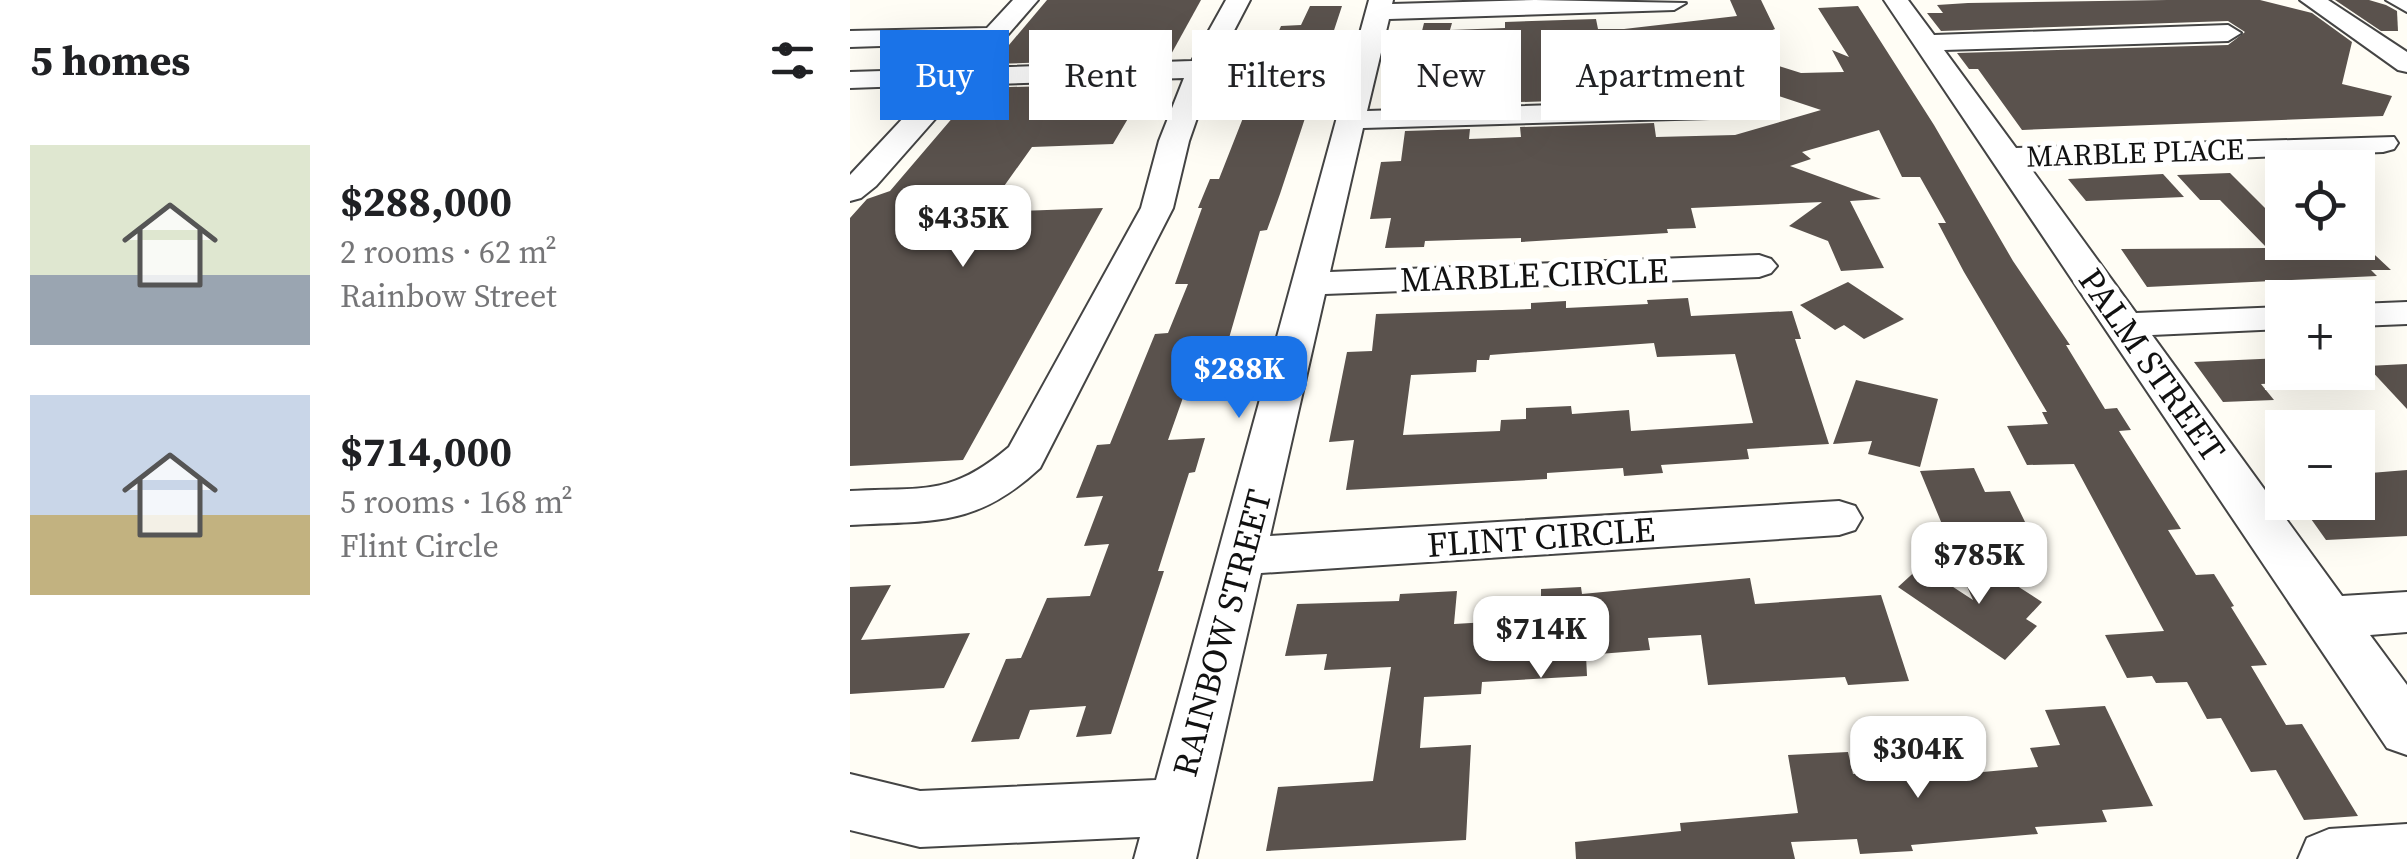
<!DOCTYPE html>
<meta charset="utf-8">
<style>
body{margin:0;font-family:"Source Serif 4",serif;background:#f6f6f6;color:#202124;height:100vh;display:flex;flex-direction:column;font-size:38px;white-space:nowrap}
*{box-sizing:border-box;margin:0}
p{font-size:32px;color:#757577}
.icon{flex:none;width:55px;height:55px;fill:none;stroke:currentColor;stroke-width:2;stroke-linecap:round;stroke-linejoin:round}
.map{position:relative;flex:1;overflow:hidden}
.side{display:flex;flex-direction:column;background:#fff;width:850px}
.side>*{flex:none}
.hud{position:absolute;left:30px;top:30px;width:950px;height:90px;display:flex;gap:20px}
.buttons{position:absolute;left:1415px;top:150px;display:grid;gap:20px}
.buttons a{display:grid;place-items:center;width:110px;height:110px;border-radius:0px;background:#fff;box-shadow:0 10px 40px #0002;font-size:50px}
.price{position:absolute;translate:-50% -85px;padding:0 22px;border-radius:20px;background:#fff;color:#222;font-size:32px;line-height:65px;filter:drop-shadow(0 2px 5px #0008)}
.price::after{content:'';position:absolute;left:50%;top:60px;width:30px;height:22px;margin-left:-15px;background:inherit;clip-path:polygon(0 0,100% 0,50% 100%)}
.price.selected{background:#1a73e8;color:#fff}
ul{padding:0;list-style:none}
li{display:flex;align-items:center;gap:30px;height:250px;padding:0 30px}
li span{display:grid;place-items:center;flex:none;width:280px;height:200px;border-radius:0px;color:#555}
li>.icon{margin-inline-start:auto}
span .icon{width:120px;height:120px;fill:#fffc;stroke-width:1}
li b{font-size:42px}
h2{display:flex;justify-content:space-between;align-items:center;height:120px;padding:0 30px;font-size:42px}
.chip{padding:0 35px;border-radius:0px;background:#fff;box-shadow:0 10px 40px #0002;font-size:35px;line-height:90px}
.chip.selected{background:#1a73e8;color:#fff}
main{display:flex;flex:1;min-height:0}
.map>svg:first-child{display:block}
</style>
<main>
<section class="side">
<h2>5 homes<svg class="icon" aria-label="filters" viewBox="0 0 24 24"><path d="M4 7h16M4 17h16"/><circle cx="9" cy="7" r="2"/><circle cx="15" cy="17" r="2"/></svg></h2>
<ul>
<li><span style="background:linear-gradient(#dfe7d0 65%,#9aa5b1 0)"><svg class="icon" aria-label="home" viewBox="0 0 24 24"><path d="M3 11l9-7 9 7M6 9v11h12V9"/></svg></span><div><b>$288,000</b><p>2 rooms · 62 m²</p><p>Rainbow Street</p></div></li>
<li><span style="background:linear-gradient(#c9d6e8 60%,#c2b280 0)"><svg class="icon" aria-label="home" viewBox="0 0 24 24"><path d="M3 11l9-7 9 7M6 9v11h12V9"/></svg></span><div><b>$714,000</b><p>5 rooms · 168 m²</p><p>Flint Circle</p></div></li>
</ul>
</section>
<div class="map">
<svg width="1557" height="859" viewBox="0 0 1557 859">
<rect width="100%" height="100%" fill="#fffdf5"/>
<g fill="#5a524d" fill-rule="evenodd">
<path d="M197,0H351L319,58L143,64Z"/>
<path d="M880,0H911L925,29L876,49L951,73L994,72L982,50L999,57L968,8L1008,6L1084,125L1163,261L1220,345H1216L1255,409L1267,408L1281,430L1269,431L1331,529L1318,530L1346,575L1364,574L1384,606L1381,607L1417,665L1401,666L1436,725L1452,724L1508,816L1454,820L1426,770L1401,772L1371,718L1357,719L1337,682L1306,683L1302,676L1277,678L1255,635L1314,631L1224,464L1177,465L1157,426L1198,424L1192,412H1197L1114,272L1088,223H1096L1070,177H1052L1029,130L952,152L961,159L940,166L1031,199L1000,201L1034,268L991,271L978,241L939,226L972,202L841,208L846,228L817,229L818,233L671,242V238L575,241L574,247L535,248L541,218L520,219L531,162L551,161L555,131L620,129L619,139L671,137L670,127L804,123L806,137L885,135L971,110L850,70L807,72L811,86L796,87L798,98L670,102L669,90L622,92L621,104L559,106L563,78L547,79L550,60L555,40L570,39L574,23H602L600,30L655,28V22L746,19L748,29H774L887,16Z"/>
<path d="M1317,0H1410L1462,13L1502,42L1492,84L1542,96L1533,116L1172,130L1128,69H1119L1107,53L1378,45L1395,32L1378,21L1091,31L1077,13H1093L1087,5L1118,3Z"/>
<path d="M1485,0H1519L1536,5L1547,11L1548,31H1531Z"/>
<path d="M460,6H492L430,194L417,230L410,231L377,345L386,344L376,373L341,375L318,440L355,438L345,472L339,473L308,571H314L261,734L226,737L236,706L180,710L169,739L121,742L156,659L171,658L197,598L240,596L259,544L234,546L253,496L226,498L247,445L260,444L305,334L318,333L338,284H325L352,208H348L360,179H369L404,90H395L418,33H428L431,26L451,25Z"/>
<path d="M299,83L263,144L182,147L147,196L175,195L169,211L253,208L113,460L0,466V218L17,199L40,191L128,88Z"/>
<path d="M1380,173L1432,225V242H1511L1541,270H1521L1527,276L1297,287L1271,249L1417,248L1370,200H1350L1327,175Z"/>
<path d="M1313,174L1334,197L1236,201L1218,179Z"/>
<path d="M998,282L1054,319L1014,339L994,325L985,330L950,305Z"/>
<path d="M838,298L841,316L942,311L951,339H945L979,444L897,449L899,459L811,465L813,473L774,476L773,468L697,473V479L496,490L504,440L479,442L497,352L522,351L526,314L681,309V303L716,301V308L798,304L797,300ZM804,343L807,357L885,354L903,423L781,431L779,410L722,414L721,406L676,408V419L651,420L650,431L553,435L561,375L626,372L627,360H639L640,355Z"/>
<path d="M1432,358V383L1411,384L1424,400L1373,402L1344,362Z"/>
<path d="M1557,364V409L1517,366Z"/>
<path d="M1006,380L1088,399L1070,467L1018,454L1022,441L983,444Z"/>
<path d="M1124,468L1135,492L1160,491L1176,524L1094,529L1070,471Z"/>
<path d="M1557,470V536L1476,540L1449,502H1508V474Z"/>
<path d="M1133,564L1192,602L1176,619L1187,626L1155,660L1048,587L1071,566L1123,600L1115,582Z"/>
<path d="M900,578L905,604L1031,595L1059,681L998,685L995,677L858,685L851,635L798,638L800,650L736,655L737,676L632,682L631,694L574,697L570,748L621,745L616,840L416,851L428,787L523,781L541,667L474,670L477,654L435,656L447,604L549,601L550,594L607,591L604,624L691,619V589L731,587L732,594Z"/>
<path d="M41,585L11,640L120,633L94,688L0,694V587Z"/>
<path d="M1255,706L1303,806L1252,810L1257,822L1185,827L1188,834L1061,845L1063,851L1010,854L1007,839L941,842L945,859H726L725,842L831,831L830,823L948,813L938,755L998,752L1003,774L1062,771L1056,754L1114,749L1122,773L1188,767L1180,748L1210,745L1195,710Z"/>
</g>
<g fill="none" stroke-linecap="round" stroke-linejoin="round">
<g stroke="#444" stroke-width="4">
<g id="minor">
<path d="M163,0H188L129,68L342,61L376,0H400L364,69L339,141L323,208L190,468C125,528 84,520 0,525V491C73,487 100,497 159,447L291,208L309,141L334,78L115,85L26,186L11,198L0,201V175L84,85L0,88V72L99,69L123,43L0,47V31L137,28Z"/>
<path d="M519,0H543L542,4L685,0L836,3L824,10L539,19L517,111L860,100L870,103L874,109L870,115L860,118L513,128L480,272L909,255L921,259L927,266L921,273L909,277L475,294L420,536L989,501L1005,506L1012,518L1005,530L989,535L411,573L346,859H284L290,837L70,847L0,830V774L70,791L306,780Z"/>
<path d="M1034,0H1058L1084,35L1378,25L1391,33L1378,41L1094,50L1166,148L1544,137L1548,143L1544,149L1533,152L1179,166L1286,313L1432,307V329L1302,335L1492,596L1557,592V632L1520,635L1557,685V755L1537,748Z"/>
<path d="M1450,0H1478L1557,52V72L1548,70Z"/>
<path d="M1536,0H1557V12Z"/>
<path d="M1557,302V324L1508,326V304Z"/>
<path d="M1557,824V859H1448L1457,838L1479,829Z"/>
</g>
</g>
<use href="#minor" fill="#fff" fill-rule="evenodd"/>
</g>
<g text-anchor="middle" stroke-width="10" stroke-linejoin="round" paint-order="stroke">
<g font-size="30" fill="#111" stroke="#fff">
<text transform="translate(1285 153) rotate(-2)" y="10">MARBLE PLACE</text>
</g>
<g font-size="35" fill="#111" stroke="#fff">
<text transform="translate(684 275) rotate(-2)" y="12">MARBLE CIRCLE</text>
<text transform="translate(1302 365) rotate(55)" y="12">PALM STREET</text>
<text transform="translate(691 537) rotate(-4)" y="12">FLINT CIRCLE</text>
<text transform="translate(372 633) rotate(-75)" y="12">RAINBOW STREET</text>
</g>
</g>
</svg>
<div class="buttons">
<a><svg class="icon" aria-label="locate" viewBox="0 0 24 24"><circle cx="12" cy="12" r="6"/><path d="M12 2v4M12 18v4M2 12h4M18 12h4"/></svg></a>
<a>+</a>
<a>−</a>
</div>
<b class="price" style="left:113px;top:270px">$435K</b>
<b class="price selected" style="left:389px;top:421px">$288K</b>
<b class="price" style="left:1129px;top:607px">$785K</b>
<b class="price" style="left:691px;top:681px">$714K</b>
<b class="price" style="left:1068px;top:801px">$304K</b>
<div class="hud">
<a class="chip selected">Buy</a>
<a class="chip">Rent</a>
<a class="chip">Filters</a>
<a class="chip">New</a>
<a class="chip">Apartment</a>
</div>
</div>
</main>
